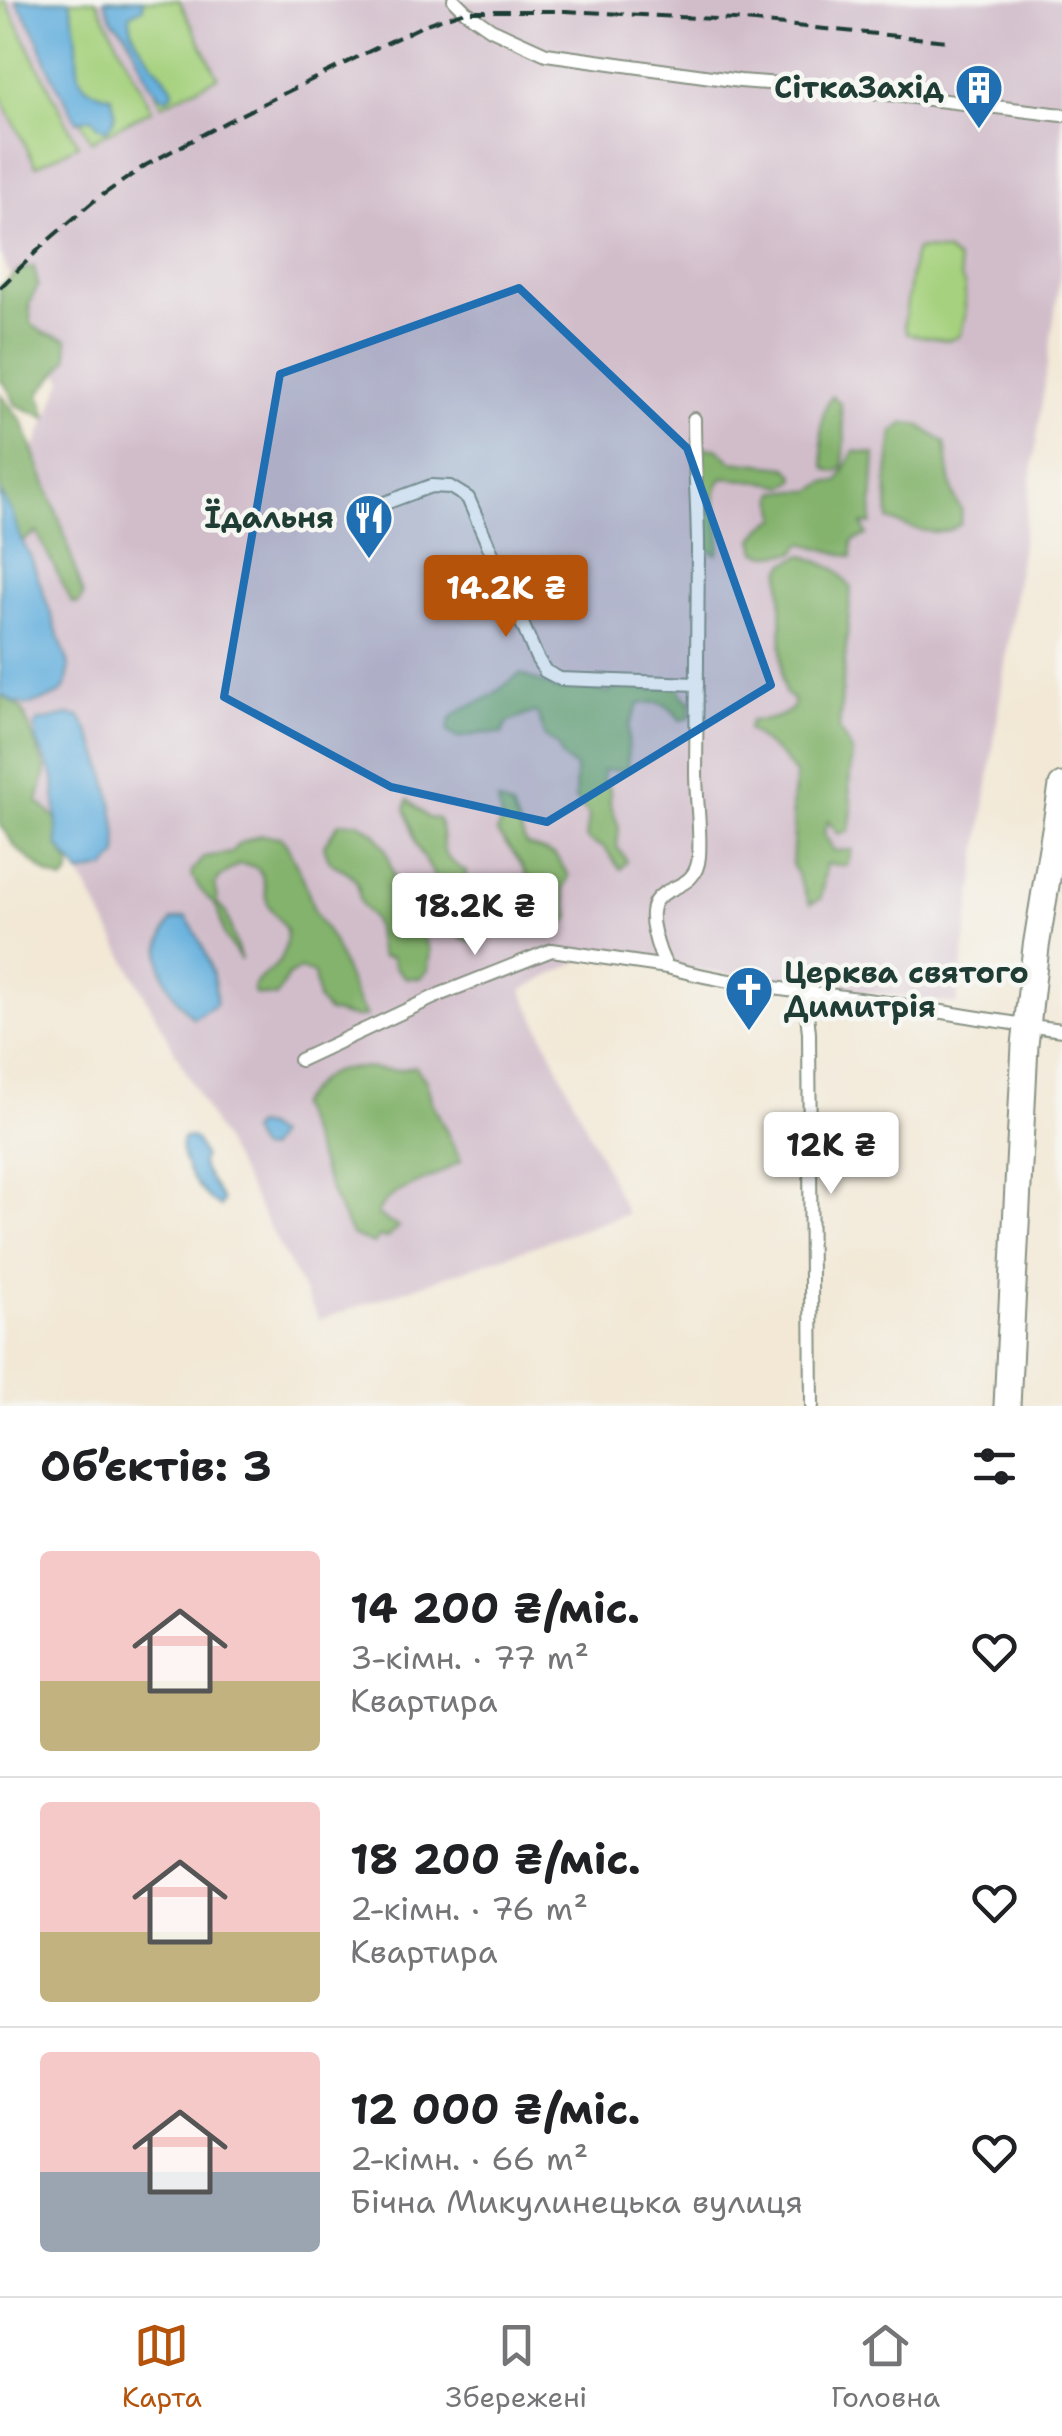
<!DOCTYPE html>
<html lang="uk">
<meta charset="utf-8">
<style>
body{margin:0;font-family:"Shantell Sans",sans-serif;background:#f2f2f2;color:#202124;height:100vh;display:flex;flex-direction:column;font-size:38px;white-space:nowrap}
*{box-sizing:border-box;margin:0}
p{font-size:32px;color:#757577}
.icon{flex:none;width:55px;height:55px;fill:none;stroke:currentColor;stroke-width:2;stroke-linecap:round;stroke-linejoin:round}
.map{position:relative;height:1406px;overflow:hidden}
.drawer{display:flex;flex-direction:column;background:#fff;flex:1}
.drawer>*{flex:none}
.price{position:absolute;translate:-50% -85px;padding:0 22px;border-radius:10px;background:#fff;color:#222;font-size:32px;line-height:65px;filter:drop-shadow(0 2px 5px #0008)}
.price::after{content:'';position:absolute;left:50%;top:60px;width:30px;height:22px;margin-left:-15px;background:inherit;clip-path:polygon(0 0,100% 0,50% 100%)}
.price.current{background:#b45309;color:#fff}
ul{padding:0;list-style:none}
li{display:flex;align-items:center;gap:30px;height:250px;padding:0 40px}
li+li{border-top:2px solid #e0e0e0}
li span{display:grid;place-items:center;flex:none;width:280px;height:200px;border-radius:10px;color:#555}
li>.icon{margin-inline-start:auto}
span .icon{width:120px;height:120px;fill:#fffc;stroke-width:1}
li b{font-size:42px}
h2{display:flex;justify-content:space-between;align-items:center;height:120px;padding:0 40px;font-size:42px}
.dock{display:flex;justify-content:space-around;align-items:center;height:140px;border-top:2px solid #e0e0e0;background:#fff;font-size:28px;color:#757577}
.dock a{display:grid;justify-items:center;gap:5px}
.dock .current{color:#b45309}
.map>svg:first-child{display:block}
</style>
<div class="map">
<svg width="1062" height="1406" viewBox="0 0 1062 1406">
<rect width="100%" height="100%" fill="#f6f6f2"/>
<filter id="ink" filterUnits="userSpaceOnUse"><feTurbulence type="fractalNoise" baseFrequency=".01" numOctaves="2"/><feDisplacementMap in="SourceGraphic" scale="20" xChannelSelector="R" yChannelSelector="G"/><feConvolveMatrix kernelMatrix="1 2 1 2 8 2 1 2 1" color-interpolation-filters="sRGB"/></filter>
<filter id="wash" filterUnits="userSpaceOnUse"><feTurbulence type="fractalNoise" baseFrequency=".0048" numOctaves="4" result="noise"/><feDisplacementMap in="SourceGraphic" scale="40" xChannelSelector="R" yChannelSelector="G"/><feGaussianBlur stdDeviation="2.25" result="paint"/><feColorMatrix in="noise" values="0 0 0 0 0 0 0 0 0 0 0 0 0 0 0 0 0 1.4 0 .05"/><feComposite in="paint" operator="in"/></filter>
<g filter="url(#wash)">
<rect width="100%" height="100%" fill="#f2e8d5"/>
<path fill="#d1bdca" d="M0,0H1062V262L957,1004L589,956L522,990L627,1214L319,1320L11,746L7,515L63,380L0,255Z"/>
<g fill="#a6d17e" stroke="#628759" stroke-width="2.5">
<path d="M0,0H5L78,145L36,166L0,95Z"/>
<path d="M19,0H96L152,110L91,141Z"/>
<path d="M110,0H179L218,77L162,105Z"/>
<path d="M924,249L947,252L957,260L961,278L965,286V316L961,333L956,338L946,340L907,334L904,324L913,259L916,250Z"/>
</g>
<g fill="#84b36d" stroke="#527850" stroke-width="2.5">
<path d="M34,267L38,286L29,303L31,324L44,333L67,339L68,359L40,393L47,418L16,405L8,389L0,380V287L21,269Z"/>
<path d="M0,394L22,421L63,529L83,596L78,604L72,603L37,532L24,541L0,518Z"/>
<path d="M832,396L840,403L845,438L843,468L835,472L826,469L824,464C822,441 817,414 832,396Z"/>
<path d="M905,423L919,425L945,443C949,468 948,489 962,511L960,524C940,540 911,528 889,520L887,483L893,432Z"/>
<path d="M703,448H717L731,461L787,467L795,476L794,481L786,486L759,481L723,478C703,499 728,531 717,555L708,549L700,536V453Z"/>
<path d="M854,451L875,454L871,524H862L867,535L852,541V557L803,543L794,553L768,555L757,552L754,539L763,527L778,518L774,496L777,491H812L826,482H838Z"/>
<path d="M803,555L837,570L851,588L839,730L852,751L849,786L852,810L849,831L838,834L828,821L824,833L834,851L852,850L847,866L826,864L821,899L810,904L792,864L794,831L792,802L796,776L783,758L748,729L750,721C765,721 781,719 793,708L794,701L785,693L782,677L781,571L785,564Z"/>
<path d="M520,674L559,690L576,687L610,692L621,683H640L650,689L677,684L684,698L691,701L690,718L680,720C667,701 660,701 639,704L629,726L627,770H603V781L610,790V804L619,827L617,847L627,861L621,869C613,863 611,853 604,848C597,843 592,845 586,838L589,816L575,799L576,768L563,759L557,745L545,737L537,713L534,712L507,723L502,734L484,733L457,738L448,732C448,708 470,708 487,698C498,691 509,682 520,674Z"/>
<path d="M0,694L22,709L46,770L38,802L57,819L58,845L70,864V874L63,881L50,876L17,849L0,825Z"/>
<path d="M408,800L428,818L438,819C450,846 430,851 467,872L465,878L456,883L451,895L438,887C433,868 421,858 415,841C411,828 411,822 405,809Z"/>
<path d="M498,801L512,808L526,845L555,855L569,876L563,890L570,917L559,929L545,926C527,905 536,904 529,881C523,862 509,848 497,833L501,820Z"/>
<path d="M358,822L375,833L386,850L395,882L430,951L428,970L421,978H406L395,967L391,957H382C375,946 379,932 373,920C369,912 362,908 360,900C358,892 360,884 354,878C340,861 331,875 324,845L339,823Z"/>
<path d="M261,835L280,837L286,844L304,880L315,913L333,941L357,1001L366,1016C347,1020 346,1013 328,1012L318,1000L314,974L300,969L288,976L276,997L255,994L253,989C259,973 278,970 283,954C293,922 280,926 268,904C264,894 266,881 260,872C256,865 246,865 239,864L220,877L215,885L217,903L226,913L241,960L225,937L217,908L200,889L192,876V871L204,857L231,853L238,844Z"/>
<path d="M472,903L482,906L491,928V935L475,942L461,938L458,931V909L467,912Z"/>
<path d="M415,1066L426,1081L432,1102L461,1161C451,1166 441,1173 431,1177C411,1187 385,1193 377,1215L398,1227L388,1238L379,1237L374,1244L353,1236C329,1195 317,1150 297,1106C322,1072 334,1065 377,1069C393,1070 399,1072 415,1066Z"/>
</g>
<g fill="#64afdd" stroke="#427688" stroke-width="2.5">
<path d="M16,0H70C72,14 76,27 77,41C78,73 74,90 111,96C116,112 118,118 106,130L99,126L92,118L77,121L52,76L35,32Z"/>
<path d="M104,0H143V8L130,14C128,42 158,65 172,87L173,92L168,98L161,96L150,84L127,34L113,21Z"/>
<path d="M0,492L13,514L19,535L31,558L69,665L67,683L61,693L48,699L29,705L15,703L0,694Z"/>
<path d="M68,715L80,717C104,751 117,814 118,855L106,868L80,874L58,845L54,777L37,742L35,727L37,722Z"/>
<path d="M186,917C203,943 217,974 216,1004L193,1018C165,988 147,957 172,920Z"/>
<path d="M255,1125L265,1127L276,1136L267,1150L258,1149L250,1132Z"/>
<path d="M190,1137L195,1139L204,1158L201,1161L202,1167L223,1201L220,1207C199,1193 181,1167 181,1141L184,1138Z"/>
</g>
</g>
<g filter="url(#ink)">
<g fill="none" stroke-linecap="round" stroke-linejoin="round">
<g stroke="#889284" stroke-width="16">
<g id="street">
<path d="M454,0L465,11L491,29L546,54L740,81L846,89L1062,115"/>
<path d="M694,419C694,462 698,506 698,549C698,623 696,698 696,772C696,800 701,828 699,856C696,902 640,875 654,932C657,945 660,956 667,967C739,987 814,992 887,1003C945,1012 1003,1023 1062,1030"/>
<path d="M366,510L431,486L450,487L468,498L537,658L545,671L560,679L697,684"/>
<path d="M805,994L809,1033L812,1406"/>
<path d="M300,1060L441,994L552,950L667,967"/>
</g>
</g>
<g stroke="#889284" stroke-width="29">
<path id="highway" d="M1007,1406L1025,1045L1036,947L1062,786"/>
</g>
<use href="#street" stroke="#fff" stroke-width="12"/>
<use href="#highway" stroke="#fff" stroke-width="25"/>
<path stroke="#1f3d34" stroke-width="4" stroke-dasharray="15 8" stroke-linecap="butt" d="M0,288L45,243L94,201L146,165L226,122L376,48L429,23L465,11H566L734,20L948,41"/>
</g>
</g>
<path fill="#1f6fb2" fill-opacity="0.2" stroke="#1f6fb2" stroke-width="8" stroke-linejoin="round" d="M519,288L687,448L771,685L547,822L391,787L224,697L280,374Z"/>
<defs>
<g id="building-pin" transform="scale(2.5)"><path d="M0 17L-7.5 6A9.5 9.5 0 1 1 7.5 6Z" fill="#1f6fb2" stroke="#f6f6f2"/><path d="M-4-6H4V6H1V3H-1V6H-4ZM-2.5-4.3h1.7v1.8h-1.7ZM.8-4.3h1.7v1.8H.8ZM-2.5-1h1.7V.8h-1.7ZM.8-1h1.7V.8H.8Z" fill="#fff"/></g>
<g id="restaurant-pin" transform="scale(2.5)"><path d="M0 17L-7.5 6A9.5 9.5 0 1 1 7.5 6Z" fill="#1f6fb2" stroke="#f6f6f2"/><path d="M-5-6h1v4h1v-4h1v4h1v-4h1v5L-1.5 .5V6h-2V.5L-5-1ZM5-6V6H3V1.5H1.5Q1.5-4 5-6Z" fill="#fff"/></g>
<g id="church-pin" transform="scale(2.5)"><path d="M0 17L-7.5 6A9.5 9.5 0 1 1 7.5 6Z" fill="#1f6fb2" stroke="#f6f6f2"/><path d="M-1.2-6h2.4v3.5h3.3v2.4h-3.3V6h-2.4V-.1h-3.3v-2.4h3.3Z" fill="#fff"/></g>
</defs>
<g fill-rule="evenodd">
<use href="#building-pin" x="979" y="88"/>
<use href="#restaurant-pin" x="369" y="518"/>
<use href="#church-pin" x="749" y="990"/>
</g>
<g text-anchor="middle" stroke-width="9" stroke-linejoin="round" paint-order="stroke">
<g font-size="30" font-weight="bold" fill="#1f3d34" stroke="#f6f6f2" text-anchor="end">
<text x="944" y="98">СіткаЗахід</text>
<text x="334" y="528">Їдальня</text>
<text x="784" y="983" text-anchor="start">Церква святого<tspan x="784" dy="34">Димитрія</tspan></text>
</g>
</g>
</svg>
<b class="price current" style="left:506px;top:640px">14.2K ₴</b>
<b class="price" style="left:475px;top:958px">18.2K ₴</b>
<b class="price" style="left:831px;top:1197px">12K ₴</b>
</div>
<section class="drawer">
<h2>Об’єктів: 3<svg class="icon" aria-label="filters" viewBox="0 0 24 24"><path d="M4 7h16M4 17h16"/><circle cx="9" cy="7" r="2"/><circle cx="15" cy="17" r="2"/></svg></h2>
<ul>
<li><span style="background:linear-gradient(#f6c9c9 65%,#c2b280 0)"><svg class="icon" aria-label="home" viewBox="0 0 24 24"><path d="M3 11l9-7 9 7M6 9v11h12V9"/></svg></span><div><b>14 200 ₴/міс.</b><p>3-кімн. · 77 m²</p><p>Квартира</p></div><svg class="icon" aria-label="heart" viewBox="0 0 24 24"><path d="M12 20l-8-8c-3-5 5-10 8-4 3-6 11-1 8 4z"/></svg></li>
<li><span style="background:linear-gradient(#f6c9c9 65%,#c2b280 0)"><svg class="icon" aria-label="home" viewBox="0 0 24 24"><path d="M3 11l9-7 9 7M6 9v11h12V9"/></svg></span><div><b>18 200 ₴/міс.</b><p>2-кімн. · 76 m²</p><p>Квартира</p></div><svg class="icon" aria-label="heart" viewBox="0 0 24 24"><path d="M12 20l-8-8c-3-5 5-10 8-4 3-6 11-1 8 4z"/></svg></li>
<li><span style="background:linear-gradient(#f6c9c9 60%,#9aa5b1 0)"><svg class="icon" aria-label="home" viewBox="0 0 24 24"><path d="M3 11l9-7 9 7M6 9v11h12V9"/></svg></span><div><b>12 000 ₴/міс.</b><p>2-кімн. · 66 m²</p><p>Бічна Микулинецька вулиця</p></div><svg class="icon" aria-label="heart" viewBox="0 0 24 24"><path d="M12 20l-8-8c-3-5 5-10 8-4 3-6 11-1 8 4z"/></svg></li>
</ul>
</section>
<nav class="dock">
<a class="current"><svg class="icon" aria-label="map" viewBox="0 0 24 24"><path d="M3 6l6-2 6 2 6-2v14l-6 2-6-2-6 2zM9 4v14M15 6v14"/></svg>Карта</a>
<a><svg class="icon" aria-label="saved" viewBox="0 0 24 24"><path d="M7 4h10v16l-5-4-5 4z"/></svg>Збережені</a>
<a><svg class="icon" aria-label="home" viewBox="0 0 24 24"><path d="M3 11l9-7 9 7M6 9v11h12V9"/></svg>Головна</a>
</nav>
